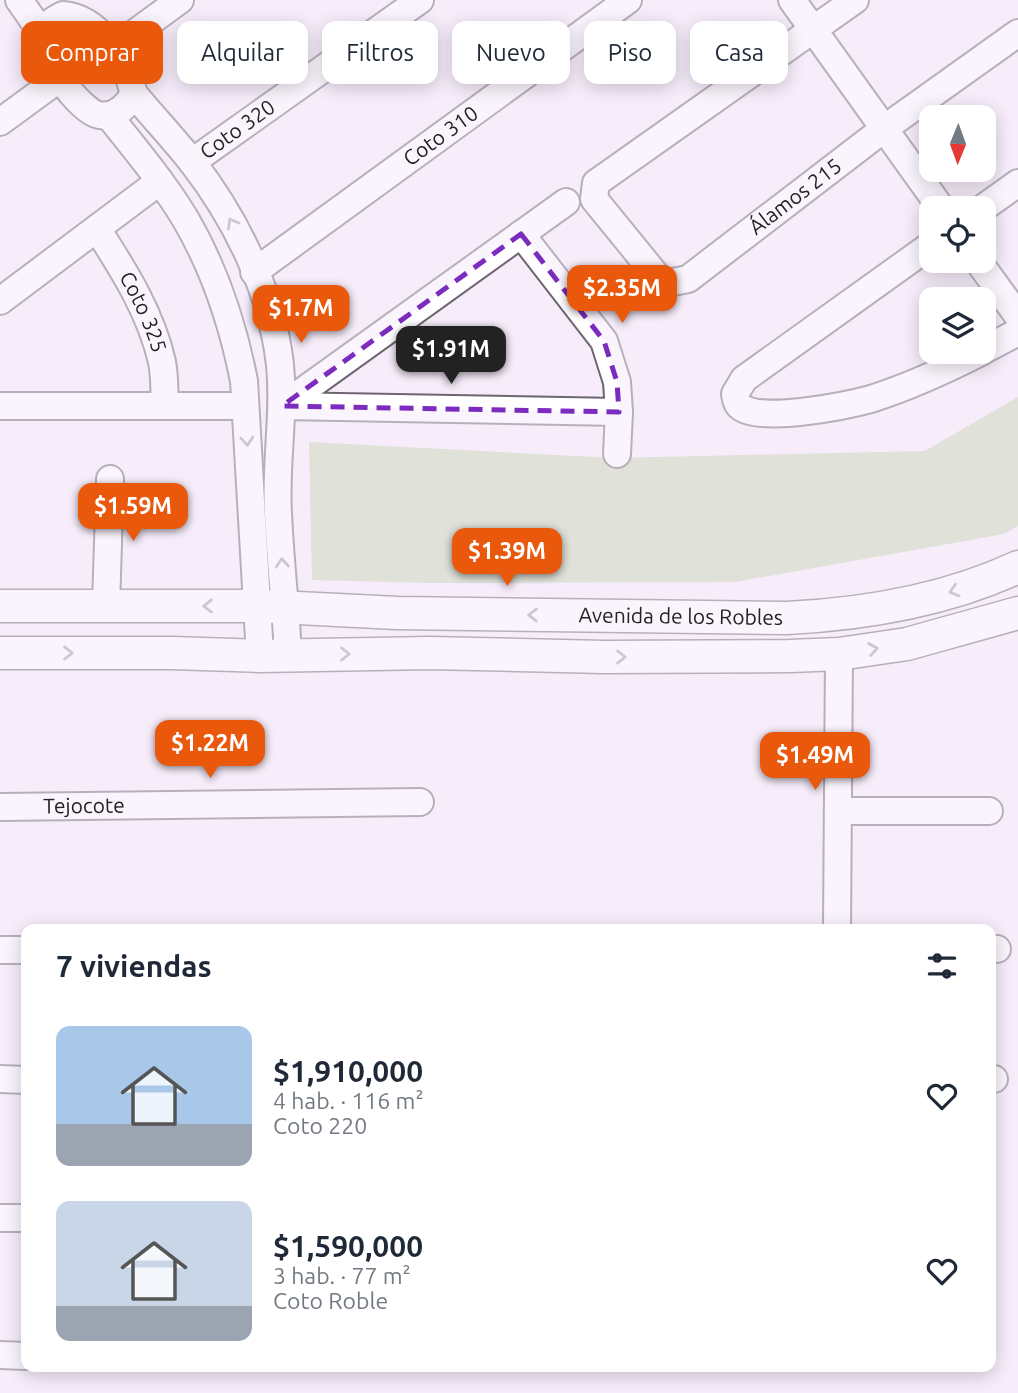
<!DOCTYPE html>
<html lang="es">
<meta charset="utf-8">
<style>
body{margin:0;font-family:Ubuntu,sans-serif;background:#f6f6f7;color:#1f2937;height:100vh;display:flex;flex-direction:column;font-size:26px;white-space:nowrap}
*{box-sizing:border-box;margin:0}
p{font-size:23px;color:#747a83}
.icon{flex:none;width:38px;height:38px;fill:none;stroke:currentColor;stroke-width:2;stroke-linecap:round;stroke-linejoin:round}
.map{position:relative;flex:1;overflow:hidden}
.sheet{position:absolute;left:21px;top:924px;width:975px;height:448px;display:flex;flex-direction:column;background:#fff;border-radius:14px;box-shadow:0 4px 18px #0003}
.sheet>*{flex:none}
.hud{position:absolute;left:21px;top:21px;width:976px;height:63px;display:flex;gap:14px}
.needle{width:46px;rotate:181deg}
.controls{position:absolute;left:919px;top:105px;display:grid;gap:14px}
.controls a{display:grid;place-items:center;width:77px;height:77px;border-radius:14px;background:#fff;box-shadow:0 4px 18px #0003;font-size:35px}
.price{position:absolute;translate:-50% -60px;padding:0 16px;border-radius:14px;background:#ea580c;color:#fff;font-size:23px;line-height:46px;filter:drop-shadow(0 2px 4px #0008)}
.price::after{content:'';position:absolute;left:50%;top:42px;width:21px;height:16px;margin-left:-10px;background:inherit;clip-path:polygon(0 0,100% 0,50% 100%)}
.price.selected{background:#222;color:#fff}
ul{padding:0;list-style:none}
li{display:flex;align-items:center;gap:21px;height:175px;padding:0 35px}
li span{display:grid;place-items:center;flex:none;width:196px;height:140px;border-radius:14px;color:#555}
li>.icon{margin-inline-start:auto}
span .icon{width:84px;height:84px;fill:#fffc;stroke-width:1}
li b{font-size:30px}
h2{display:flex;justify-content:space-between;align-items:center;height:84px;padding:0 35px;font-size:30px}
.tag{padding:0 24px;border-radius:14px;background:#fff;box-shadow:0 4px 18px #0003;font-size:24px;line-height:63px}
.tag.selected{background:#ea580c;color:#fff}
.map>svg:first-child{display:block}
</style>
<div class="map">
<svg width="1018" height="1393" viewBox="0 0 1018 1393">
<rect width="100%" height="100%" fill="#f6ecfa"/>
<path fill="#c5d2b1" d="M1018,397V526L1004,534L735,582L429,583L312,580L309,442L613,458L925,451Z"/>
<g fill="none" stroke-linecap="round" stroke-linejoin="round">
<g stroke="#6e6571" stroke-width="30">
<g id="minor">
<path d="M19,0L42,33"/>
<path d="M792,0L941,208"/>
<path id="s1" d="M855,0L596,183L594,199L660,280L668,283L688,279L885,128L1018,33"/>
<path d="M63,15C99,18 126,61 134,94C126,107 115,118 99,115C80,112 37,53 43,33C45,24 56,19 63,15Z"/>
<path d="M113,49L180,0"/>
<path d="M134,94C153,117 174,139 192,162C237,220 272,292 280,365C285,414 275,464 278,513C280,561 286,608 288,656"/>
<path d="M109,116C135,149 164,183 186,220C215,270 233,325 244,381L260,656"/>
<path d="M0,122L60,78"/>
<path id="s2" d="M192,162L420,0"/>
<path d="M983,208L1018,183"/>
<path id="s3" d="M98,230C124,271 151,313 162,362C165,376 164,391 165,405"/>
<path d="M521,234L604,341L617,382L619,412L617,454"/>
<path d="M931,245L744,379L735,394C736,400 737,405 742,408C765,422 845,406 871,399C908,387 946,370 981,352"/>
<path d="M978,261L1018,316"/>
<path id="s4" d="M254,272L628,0"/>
<path d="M0,301L160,181"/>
<path d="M984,350L1018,332"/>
<path d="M0,406H244"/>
<path d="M282,406L566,202"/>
<path d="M282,406L619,412"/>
<path d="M106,606L110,479"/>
<path id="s5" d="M0,807L420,802"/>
<path d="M839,811H989"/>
<path d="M837,929L839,654"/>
<path d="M990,949H997"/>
<path d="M0,950H26"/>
<path d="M0,1079L26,1080"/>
<path d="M990,1079H994"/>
<path d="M0,1218H26"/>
<path d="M0,1355L26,1356"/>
</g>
</g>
<g stroke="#6e6571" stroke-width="35">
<g id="tertiary">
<path id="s6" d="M0,606H258L397,613L787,618C866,614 945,601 1018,567"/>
<path d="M0,653H172L260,656L430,653L604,657L790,656L839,654L907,644L1018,613"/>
</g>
</g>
<use href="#minor" stroke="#fff" stroke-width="26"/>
<use href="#tertiary" stroke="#fff" stroke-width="32"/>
</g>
<defs><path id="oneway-chevron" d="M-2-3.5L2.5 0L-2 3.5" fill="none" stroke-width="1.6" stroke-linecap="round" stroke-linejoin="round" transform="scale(1.75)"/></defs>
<g stroke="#9c9b9d">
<use href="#oneway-chevron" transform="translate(232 223) rotate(-120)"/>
<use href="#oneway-chevron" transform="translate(247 441) rotate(86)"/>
<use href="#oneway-chevron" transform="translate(282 563) rotate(-95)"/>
<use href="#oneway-chevron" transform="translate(954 591) rotate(163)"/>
<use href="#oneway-chevron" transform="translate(208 606) rotate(179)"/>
<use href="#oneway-chevron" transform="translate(533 615) rotate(-179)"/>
<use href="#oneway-chevron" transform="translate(873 649) rotate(-9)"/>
<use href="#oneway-chevron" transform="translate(68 653)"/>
<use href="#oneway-chevron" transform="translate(345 654)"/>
<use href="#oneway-chevron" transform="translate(621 657)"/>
</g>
<path d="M0 0H1018V1393H0ZM521,234L604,341L617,382L619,412L282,406Z" fill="#f6ecfa" fill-opacity=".55" fill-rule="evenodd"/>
<path fill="none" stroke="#7b2cbf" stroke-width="5" stroke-dasharray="14 9" stroke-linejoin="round" d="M521,234L604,341L617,382L619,412L282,406Z"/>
<g text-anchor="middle" stroke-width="7" stroke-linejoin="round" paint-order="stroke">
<g font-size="21" fill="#242126" stroke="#fefefe">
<text dy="7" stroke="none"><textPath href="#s2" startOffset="56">Coto 320</textPath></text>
<text dy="7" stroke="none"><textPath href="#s4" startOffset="231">Coto 310</textPath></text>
<text dy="7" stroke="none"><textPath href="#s1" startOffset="602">Álamos 215</textPath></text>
<text dy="7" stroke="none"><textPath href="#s3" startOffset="94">Coto 325</textPath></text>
<text dy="7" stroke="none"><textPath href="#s6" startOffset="681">Avenida de los Robles</textPath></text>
<text dy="7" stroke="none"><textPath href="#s5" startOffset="84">Tejocote</textPath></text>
</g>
</g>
</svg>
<div class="controls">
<a><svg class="needle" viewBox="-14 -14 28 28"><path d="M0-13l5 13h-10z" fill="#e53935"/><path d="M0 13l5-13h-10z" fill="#747a83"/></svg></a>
<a><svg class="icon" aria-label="locate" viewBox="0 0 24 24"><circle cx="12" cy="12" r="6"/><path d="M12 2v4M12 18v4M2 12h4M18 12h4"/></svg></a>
<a><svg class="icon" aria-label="layers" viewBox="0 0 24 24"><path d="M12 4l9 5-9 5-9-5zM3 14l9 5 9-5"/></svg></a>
</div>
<b class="price" style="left:622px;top:325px">$2.35M</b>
<b class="price" style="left:301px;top:345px">$1.7M</b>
<b class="price selected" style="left:451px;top:386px">$1.91M</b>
<b class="price" style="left:133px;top:543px">$1.59M</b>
<b class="price" style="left:507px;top:588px">$1.39M</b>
<b class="price" style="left:210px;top:780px">$1.22M</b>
<b class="price" style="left:815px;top:792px">$1.49M</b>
<div class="hud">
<a class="tag selected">Comprar</a>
<a class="tag">Alquilar</a>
<a class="tag">Filtros</a>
<a class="tag">Nuevo</a>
<a class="tag">Piso</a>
<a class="tag">Casa</a>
</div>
<section class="sheet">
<h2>7 viviendas<svg class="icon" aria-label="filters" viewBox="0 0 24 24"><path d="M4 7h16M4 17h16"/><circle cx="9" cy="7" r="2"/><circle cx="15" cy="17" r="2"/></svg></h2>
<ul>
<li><span style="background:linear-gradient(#a9c7e8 70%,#9aa5b1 0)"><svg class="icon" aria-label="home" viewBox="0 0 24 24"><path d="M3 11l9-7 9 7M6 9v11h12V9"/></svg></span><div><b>$1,910,000</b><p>4 hab. · 116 m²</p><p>Coto 220</p></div><svg class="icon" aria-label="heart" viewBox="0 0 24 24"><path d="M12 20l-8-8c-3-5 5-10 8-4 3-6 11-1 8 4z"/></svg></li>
<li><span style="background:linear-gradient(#c9d6e8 75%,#9aa5b1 0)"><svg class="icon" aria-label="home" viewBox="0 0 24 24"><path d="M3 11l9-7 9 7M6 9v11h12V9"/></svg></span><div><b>$1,590,000</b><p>3 hab. · 77 m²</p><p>Coto Roble</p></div><svg class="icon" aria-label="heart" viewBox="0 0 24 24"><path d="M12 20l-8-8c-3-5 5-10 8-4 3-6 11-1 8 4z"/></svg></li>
</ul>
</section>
</div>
